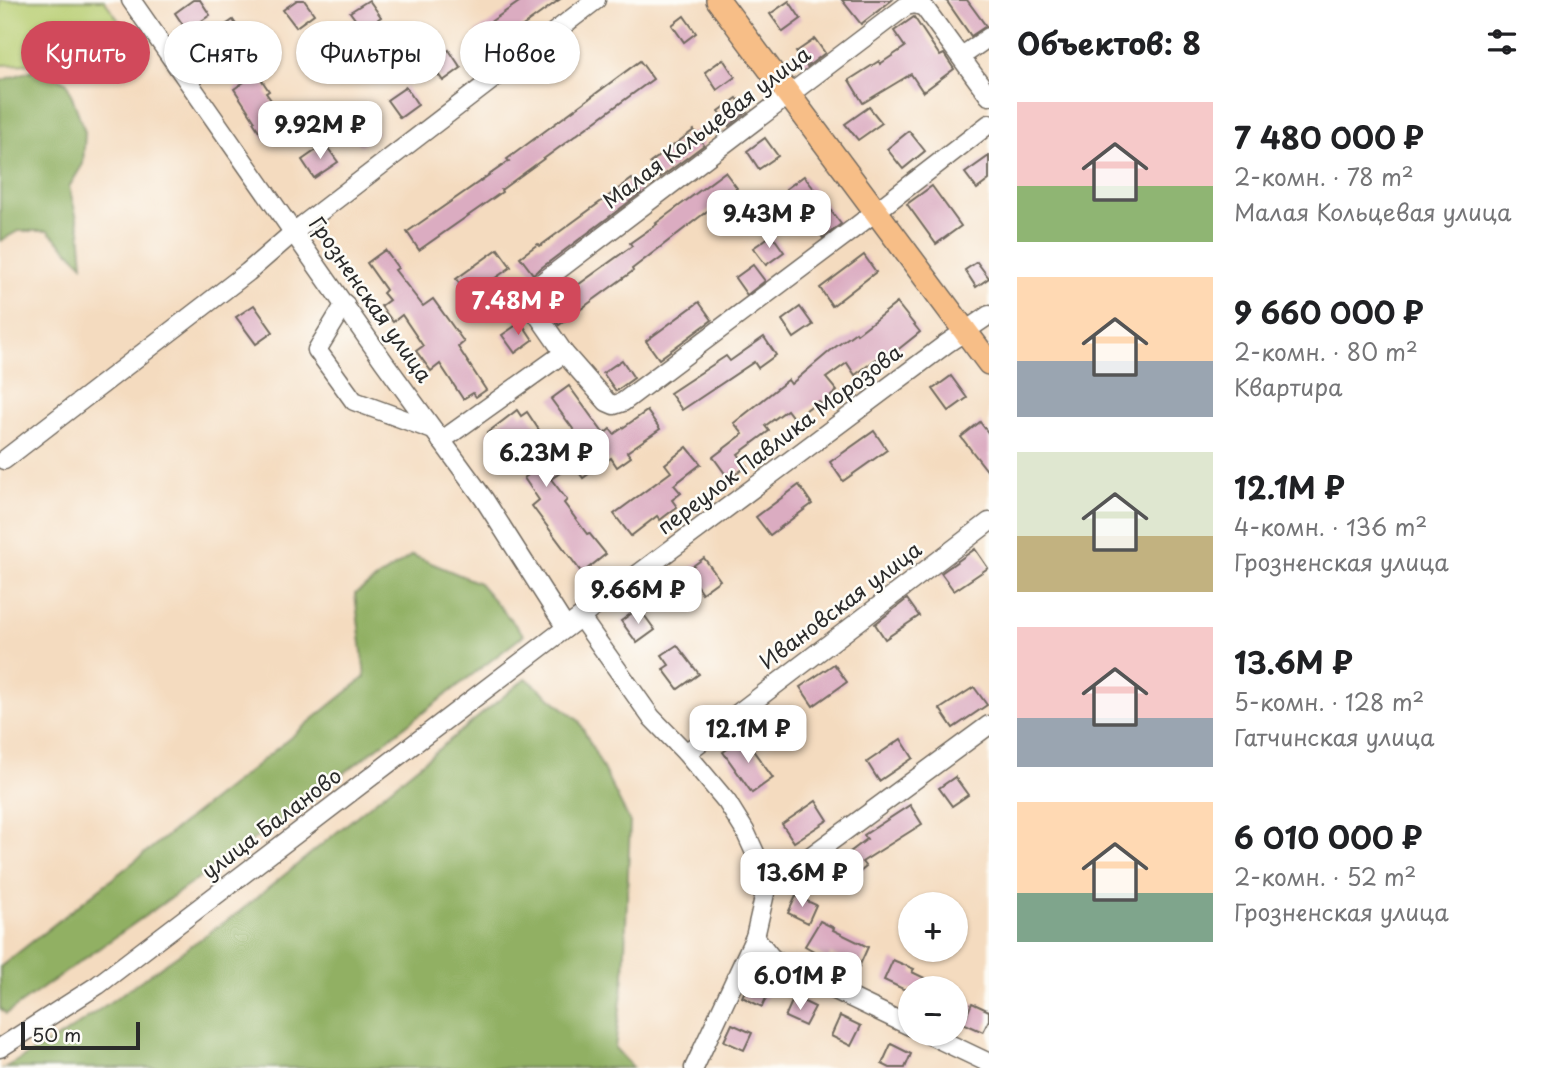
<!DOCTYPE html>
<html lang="ru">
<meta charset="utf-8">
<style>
body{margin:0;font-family:"Playpen Sans",sans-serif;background:#f6f6f6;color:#202124;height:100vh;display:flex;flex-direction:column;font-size:26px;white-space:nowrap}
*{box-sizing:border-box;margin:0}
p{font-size:23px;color:#757577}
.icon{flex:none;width:38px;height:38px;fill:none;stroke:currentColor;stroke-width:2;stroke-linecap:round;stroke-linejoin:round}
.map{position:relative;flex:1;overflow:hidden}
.panel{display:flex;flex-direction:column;background:#fff;width:560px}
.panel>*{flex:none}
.hud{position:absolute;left:21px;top:21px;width:665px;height:63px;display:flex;gap:14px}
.buttons{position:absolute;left:898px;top:892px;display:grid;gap:14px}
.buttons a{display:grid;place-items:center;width:70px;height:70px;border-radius:50%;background:#fff;box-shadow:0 2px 5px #0004;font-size:35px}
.scale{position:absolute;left:21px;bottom:18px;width:119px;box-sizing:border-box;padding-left:7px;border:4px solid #2b2b2b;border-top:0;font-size:19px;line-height:24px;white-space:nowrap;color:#2b2b2b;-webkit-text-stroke:5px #fdfcf7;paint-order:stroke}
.price{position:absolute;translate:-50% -60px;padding:0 16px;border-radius:14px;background:#fff;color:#222;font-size:23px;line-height:46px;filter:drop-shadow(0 2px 4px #0008)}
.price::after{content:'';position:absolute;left:50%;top:42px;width:21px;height:16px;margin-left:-10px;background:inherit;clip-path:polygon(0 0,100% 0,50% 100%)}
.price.current{background:#d1495b;color:#fff}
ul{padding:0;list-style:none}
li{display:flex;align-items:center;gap:21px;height:175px;padding:0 28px}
li span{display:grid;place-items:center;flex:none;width:196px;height:140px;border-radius:0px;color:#555}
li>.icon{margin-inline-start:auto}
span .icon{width:84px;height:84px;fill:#fffc;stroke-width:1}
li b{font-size:30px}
h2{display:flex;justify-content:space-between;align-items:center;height:84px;padding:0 28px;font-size:30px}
.chip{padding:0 24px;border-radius:32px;background:#fff;box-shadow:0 2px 5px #0004;font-size:24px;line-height:63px}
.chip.current{background:#d1495b;color:#fff}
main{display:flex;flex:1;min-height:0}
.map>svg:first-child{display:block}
</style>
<main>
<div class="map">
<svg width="989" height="1068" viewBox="0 0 989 1068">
<rect width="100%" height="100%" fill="#fdfcf7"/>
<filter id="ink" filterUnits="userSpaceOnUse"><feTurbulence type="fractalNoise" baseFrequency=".0143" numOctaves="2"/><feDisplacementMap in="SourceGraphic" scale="14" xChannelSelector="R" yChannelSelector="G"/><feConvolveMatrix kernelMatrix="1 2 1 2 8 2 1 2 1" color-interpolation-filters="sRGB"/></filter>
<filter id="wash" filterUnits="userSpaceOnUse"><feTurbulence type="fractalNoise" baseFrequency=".00686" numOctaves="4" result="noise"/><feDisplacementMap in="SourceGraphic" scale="28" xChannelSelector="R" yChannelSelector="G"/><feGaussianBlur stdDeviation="1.57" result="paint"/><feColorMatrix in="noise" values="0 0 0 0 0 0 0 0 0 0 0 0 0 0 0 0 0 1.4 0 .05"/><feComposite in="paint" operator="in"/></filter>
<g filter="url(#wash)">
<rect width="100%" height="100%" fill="#f4dbbf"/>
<path fill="#b7cd71" stroke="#717c4e" stroke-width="2" d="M0,0H104L122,25L64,63L0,65Z"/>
<g fill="#91b063" stroke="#5e6e47" stroke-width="2">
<path d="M39,68L67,83L85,132L83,164L69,187L80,230L83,265L48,231H18L0,241V81Z"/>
<path d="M412,555L479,583L524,635L305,803L6,1014L0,1008V967L243,776L365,677L355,594Z"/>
<path d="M526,678L579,721L630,822L624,976L615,1048L633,1068H4L63,1035L239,912Z"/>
</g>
<g id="blocks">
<g fill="#dbacc1">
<path d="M193,0H200L210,15L187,31L175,13Z"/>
<path d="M297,0H304L314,14L296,27L283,10Z"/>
<path d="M369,0L381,17L363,30L350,12Z"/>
<path d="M522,0H559L489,50L476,32Z"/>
<path d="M842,0H892L861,24Z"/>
<path d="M946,0H967L986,26L971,36Z"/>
<path d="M789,1L801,19L783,32L770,14Z"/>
<path d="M684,16L696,33L684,42L672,25Z"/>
<path d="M914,17L940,56L944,54L954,69L923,92L911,74L863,103L849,80L879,61L880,64L905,47L894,31Z"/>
<path d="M233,20L245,38L222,54L210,36Z"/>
<path d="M815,39L825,53L807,67L796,52Z"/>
<path d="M449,50L461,68L443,81L430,63Z"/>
<path d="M723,59L735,77L717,90L705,72Z"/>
<path d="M640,61L653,79L501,190L502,192L419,250L407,232L509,161L507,159Z"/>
<path d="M257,73L269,91L266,93L288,124L265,140L253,122L255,121L234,89Z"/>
<path d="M406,87L418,105L400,118L387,100Z"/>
<path d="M737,98L747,112L729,126L719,111Z"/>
<path d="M869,107L882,123L858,140L845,124Z"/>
<path d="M365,115L378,133L360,146L347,128Z"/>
<path d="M694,130L704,145L660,178L650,163Z"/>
<path d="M909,131L925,151L903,169L887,149Z"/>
<path d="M765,138L778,156L759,169L747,151Z"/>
<path d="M325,144L338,162L314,178L302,160Z"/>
<path d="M989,156V180L977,189L965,173Z"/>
<path d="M725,172L737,188L632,269L633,271L559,325L546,308L632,246L630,243L657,224L656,223Z"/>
<path d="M804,176L841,224L823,238L786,189Z"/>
<path d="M632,179L641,193L533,274L520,257L538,244L540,246Z"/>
<path d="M932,186L961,226L936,244L907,204Z"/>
<path d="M772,235L784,252L766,265L753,248Z"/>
<path d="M498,249L511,267L468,297L456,279Z"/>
<path d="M385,250L398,268L395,270L423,306L433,299L464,342L458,347L486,390L476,397L473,393L463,399L440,364L431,371L416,351L423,346L402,315L393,322L381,306L389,300L383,293L386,290L367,263Z"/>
<path d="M864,255L876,272L832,306L820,288Z"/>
<path d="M977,262L989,278L976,287L965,270Z"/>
<path d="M753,265L765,281L747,295L735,278Z"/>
<path d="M699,302L712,320L659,359L646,341Z"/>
<path d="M897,303L920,332L890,356L886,352L855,375L847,363L826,378L837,391L821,404L818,401L794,419L787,410L765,426L769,431L738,454L747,466L729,479L713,457L743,434L734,423L788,380L791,384L830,351L856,332L857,334Z"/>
<path d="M254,305L273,332L256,344L236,317Z"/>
<path d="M800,307L813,325L794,338L782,320Z"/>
<path d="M521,322L533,340L515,353L502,335Z"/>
<path d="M764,337L776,355L758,368L754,362L682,410L670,393L726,356L730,361Z"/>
<path d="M622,360L634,378L616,391L603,373Z"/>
<path d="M951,376L967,398L949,411L933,389Z"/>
<path d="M569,386L604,434L610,429L614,434L647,411L660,429L627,452L631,457L617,467L611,458L583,478L570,460L587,448L551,399Z"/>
<path d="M517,410L521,416L527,412L541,433L535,437L560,473L551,479L567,500L564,503L587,534L589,533L606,554L582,573L532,506L539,500L524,478L535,470L521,448L505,459L487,433Z"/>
<path d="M980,422L989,434V473L961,437Z"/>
<path d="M874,431L887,450L843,481L830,462Z"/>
<path d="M687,447L701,464L674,485L681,493L672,500L677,507L660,520L657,516L631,536L614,514L671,472L665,464Z"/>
<path d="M799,485L812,504L770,535L756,517Z"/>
<path d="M975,549L988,568L954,591L941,573Z"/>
<path d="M704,558L720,580L702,593L686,571Z"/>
<path d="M907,599L919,616L885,639L875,624Z"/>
<path d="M639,608L655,630L637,643L621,621Z"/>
<path d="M677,645L699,674L678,689L663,669L669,665L662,655Z"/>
<path d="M834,664L847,682L813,706L800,687Z"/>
<path d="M974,687L987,705L953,728L940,709Z"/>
<path d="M744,738L773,778L752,793L723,752Z"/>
<path d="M901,739L913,758L879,781L867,762Z"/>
<path d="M955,777L968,795L952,806L939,788Z"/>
<path d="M816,801L828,820L794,842L782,824Z"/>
<path d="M910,805L922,824L862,862L866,867L851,879L837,862L867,839L864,835Z"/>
<path d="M796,896L816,905L808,923L788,913Z"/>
<path d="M820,921L834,928L833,930L868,947L859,967L831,954L828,959L805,946Z"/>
<path d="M893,960L914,969L912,972L947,989H903L884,980Z"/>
<path d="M751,977L771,987L762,1007L742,997Z"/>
<path d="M794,997L815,1007L805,1026L785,1017Z"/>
<path d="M972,1003L989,1011V1020L983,1032L963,1023Z"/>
<path d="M840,1016L861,1026L851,1046L831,1036Z"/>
<path d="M732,1024L752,1033L744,1050L724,1041Z"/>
<path d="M891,1044L911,1054L905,1068H890L882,1064Z"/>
</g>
</g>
</g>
<g filter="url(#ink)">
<use href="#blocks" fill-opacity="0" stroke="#71695f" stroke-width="2"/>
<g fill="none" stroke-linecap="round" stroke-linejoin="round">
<g stroke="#71695f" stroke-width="21">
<g id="minor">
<path d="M131,0L384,362L484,499L566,628"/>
<path d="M962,56L989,37"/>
<path d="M989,96L924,7L915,4L906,6L532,290L529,296L530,304L564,353L607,402L614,405L623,402L857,226L989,124"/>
<path d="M345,304L317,350L354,401L433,430"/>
<path d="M441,441L564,353"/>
<path d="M4,460L248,272L295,231L596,0"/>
<path d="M581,618L651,717L686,753L727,802L745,831L756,855L766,889L755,937L771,957L781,964L910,1026"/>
<path d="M686,753L989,522"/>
<path d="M766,889L989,725"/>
<path d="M928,1034L989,1063"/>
<path d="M0,1048L98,985L566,628L946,344L989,315"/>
<path d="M694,1068L755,937"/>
</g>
</g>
<g stroke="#71695f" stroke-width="26">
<path id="major" d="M718,0L989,363"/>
</g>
<use href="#minor" stroke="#fff" stroke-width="18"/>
<use href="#major" stroke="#f7be87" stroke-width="23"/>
</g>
</g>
<g text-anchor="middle" stroke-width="5" stroke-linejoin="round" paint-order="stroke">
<g font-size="21" fill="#2b2b2b" stroke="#fdfcf7">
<text transform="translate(707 128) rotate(-37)" y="7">Малая Кольцевая улица</text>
<text transform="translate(370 300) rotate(55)" y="7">Грозненская улица</text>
<text transform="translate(780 440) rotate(-37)" y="7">переулок Павлика Морозова</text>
<text transform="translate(841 606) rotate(-37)" y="7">Ивановская улица</text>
<text transform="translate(272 824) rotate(-37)" y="7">улица Баланово</text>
</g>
</g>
</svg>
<div class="buttons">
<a>+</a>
<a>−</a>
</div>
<div class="scale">50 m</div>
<b class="price" style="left:320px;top:161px">9.92M ₽</b>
<b class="price" style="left:769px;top:250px">9.43M ₽</b>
<b class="price current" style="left:518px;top:337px">7.48M ₽</b>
<b class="price" style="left:546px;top:489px">6.23M ₽</b>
<b class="price" style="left:638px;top:626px">9.66M ₽</b>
<b class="price" style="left:748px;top:765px">12.1M ₽</b>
<b class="price" style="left:802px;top:909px">13.6M ₽</b>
<b class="price" style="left:800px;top:1012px">6.01M ₽</b>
<div class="hud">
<a class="chip current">Купить</a>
<a class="chip">Снять</a>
<a class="chip">Фильтры</a>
<a class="chip">Новое</a>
</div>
</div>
<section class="panel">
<h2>Объектов: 8<svg class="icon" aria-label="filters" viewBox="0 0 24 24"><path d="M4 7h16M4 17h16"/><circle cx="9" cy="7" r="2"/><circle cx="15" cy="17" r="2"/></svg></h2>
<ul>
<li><span style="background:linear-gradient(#f6c9c9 60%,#8fb573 0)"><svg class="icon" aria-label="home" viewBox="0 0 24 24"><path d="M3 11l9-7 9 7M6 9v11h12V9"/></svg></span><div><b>7 480 000 ₽</b><p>2-комн. · 78 m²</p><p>Малая Кольцевая улица</p></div></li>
<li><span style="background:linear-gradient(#ffd9b3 60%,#9aa5b1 0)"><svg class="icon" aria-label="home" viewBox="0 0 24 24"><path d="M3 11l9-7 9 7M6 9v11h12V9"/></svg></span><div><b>9 660 000 ₽</b><p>2-комн. · 80 m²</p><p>Квартира</p></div></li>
<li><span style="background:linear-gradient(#dfe7d0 60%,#c2b280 0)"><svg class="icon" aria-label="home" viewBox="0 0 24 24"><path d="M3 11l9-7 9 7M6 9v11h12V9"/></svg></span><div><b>12.1M ₽</b><p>4-комн. · 136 m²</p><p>Грозненская улица</p></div></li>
<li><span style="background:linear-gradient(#f6c9c9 65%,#9aa5b1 0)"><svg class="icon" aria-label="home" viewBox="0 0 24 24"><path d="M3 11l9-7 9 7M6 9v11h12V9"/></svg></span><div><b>13.6M ₽</b><p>5-комн. · 128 m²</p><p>Гатчинская улица</p></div></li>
<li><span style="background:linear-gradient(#ffd9b3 65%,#7fa58c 0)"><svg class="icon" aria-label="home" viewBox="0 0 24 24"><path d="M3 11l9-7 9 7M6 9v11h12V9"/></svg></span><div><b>6 010 000 ₽</b><p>2-комн. · 52 m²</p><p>Грозненская улица</p></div></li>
</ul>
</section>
</main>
